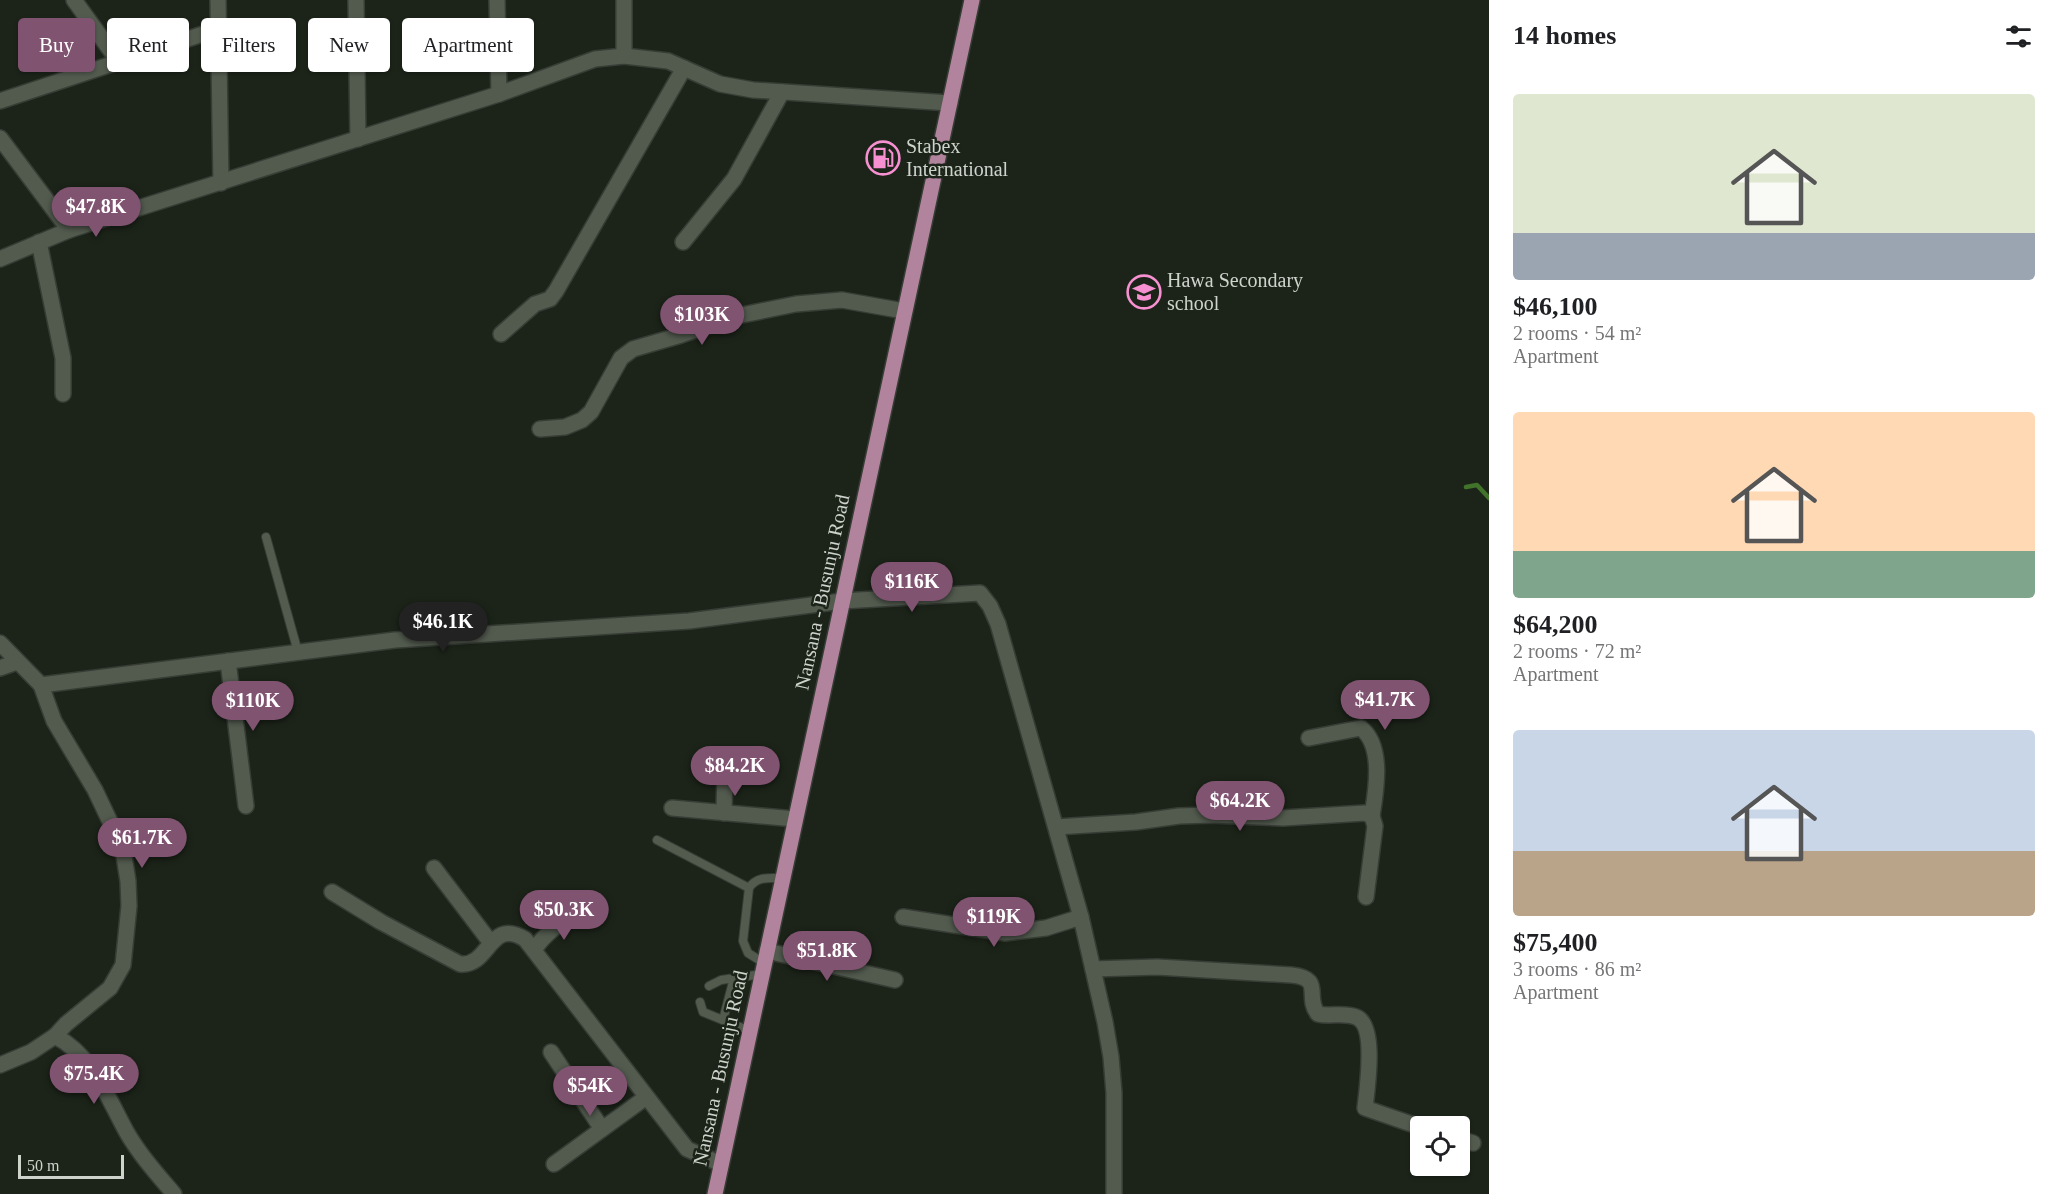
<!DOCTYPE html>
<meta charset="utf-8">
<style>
body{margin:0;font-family:"Times New Roman",serif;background:#f2f2f2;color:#202124;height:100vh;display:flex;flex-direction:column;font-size:22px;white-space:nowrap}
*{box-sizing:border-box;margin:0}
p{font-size:20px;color:#757577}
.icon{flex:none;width:33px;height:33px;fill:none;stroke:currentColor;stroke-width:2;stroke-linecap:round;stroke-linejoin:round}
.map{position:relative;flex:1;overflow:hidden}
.details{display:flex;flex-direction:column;background:#fff;width:570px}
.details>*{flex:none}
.top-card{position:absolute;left:18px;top:18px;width:570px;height:54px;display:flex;gap:12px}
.buttons{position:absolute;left:1410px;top:1116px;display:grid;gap:12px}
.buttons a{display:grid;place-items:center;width:60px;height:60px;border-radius:6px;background:#fff;box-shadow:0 2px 4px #0004;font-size:30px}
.scale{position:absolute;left:18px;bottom:15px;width:106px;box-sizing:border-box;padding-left:6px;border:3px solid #ced3cc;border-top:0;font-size:16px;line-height:21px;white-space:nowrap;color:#ced3cc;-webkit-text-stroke:4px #1c2419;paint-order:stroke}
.price{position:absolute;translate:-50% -51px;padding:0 14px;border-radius:21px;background:#805371;color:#fff;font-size:20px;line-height:39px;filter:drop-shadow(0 2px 3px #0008)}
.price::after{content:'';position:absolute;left:50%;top:36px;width:18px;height:14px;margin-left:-9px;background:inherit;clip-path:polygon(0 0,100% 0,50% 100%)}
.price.selected{background:#222;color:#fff}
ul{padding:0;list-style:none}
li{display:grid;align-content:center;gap:12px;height:318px;padding:0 24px}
li span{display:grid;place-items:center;height:186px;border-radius:6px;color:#555}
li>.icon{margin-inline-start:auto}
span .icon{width:108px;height:108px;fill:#fffc;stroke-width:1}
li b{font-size:26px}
h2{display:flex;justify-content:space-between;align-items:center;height:72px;padding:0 24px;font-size:26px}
.tag{padding:0 21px;border-radius:6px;background:#fff;box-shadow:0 2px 4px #0004;font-size:21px;line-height:54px}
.tag.selected{background:#805371;color:#fff}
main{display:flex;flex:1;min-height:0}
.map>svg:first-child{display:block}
</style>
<main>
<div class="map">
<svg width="1489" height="1194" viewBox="0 0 1489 1194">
<rect width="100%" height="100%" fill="#1c2419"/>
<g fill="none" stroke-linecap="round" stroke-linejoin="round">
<path stroke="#42732b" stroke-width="4.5" d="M1466,487L1477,485L1489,498"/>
<g stroke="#373d35" stroke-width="10">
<g id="lane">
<path d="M266,537L298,652"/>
<path d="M657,840L749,888"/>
<path d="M764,963L748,953L743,941L749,888C757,876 770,878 782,878"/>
<path d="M709,986L721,980L762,974"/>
<path d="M700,1002L703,1012L750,1031"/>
<path d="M723,1020L734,978"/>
</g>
</g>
<g stroke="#373d35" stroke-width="18">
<g id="street">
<path d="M74,0L119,62"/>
<path d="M218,0L221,183"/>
<path d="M356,0L358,139"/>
<path d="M497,0L499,94"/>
<path d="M624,0V56"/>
<path d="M0,101L218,29"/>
<path d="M0,138L69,230"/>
<path d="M39,242L63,358V394"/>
<path d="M683,242L734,179L782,92"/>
<path d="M501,334L535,304L550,299L556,291L684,68"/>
<path d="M540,429L565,427L582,420L591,412L621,358L633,349L681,335L737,316L796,304L842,300L904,311"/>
<path d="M0,643L41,685L54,721L95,790L114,830L124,856L128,881L129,906L123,965L110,988L66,1024L55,1036"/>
<path d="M228,661L246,806"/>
<path d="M0,668L17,662"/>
<path d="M41,685L395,640L689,621L842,601L980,593L990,606L998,624L1081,917L1105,1022L1111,1057L1114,1093V1194"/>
<path d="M1309,738L1361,728C1384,746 1376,791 1372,816"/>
<path d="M672,808L795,819"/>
<path d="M724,813L725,766"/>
<path d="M1056,827L1136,822L1179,816L1210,815L1283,818L1365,813L1372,816L1375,826L1366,897"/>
<path d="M434,868L491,943"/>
<path d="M332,892L381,922L460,964C490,967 489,917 525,939L687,1149L721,1164"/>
<path d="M903,917L1005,933L1046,928L1081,917"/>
<path d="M534,950C545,933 558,925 575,914"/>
<path d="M767,951L895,980"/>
<path d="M1093,969L1157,967L1291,975C1325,978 1304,997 1318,1014C1330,1017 1344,1012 1356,1017C1377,1025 1367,1089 1365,1108L1420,1127"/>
<path d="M551,1052L602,1129"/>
<path d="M0,1065L31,1052L55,1036C92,1055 107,1096 126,1131C139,1154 157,1174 174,1194"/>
<path d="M1460,1139L1473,1143"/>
<path d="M554,1164L645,1098"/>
</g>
</g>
<g stroke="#373d35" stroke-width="18">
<path id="secondary" d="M0,259L69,230L499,94L595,59L624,56L668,61L720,84L753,90L950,103"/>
</g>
<g stroke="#373d35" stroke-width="18">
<path id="primary" d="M715,1194L972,0"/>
</g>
<use href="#lane" stroke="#535b4f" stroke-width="8"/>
<use href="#street" stroke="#535b4f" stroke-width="15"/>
<use href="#secondary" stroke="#535b4f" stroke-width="15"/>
<use href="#primary" stroke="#b2839d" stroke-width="15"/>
</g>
<defs>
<g id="fuel-ring" transform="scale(1.725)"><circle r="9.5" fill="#1c2419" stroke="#f690d0" stroke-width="1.5"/><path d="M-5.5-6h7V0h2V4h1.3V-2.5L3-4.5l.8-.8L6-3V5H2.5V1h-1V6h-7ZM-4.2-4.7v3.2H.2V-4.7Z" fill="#f690d0"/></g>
<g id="school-ring" transform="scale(1.725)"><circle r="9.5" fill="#1c2419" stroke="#f690d0" stroke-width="1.5"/><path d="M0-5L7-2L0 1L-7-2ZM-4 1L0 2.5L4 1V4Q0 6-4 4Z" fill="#f690d0"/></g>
</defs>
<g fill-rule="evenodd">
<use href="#fuel-ring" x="883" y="158"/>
<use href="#school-ring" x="1144" y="292"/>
</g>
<g text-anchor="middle" stroke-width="5" stroke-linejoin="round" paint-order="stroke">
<g font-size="20" fill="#ced3cc" stroke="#1c2419" text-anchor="start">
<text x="906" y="153">Stabex<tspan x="906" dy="23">International</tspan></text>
<text x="1167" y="287">Hawa Secondary<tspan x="1167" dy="23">school</tspan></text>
</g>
<g font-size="20" fill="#ced3cc" stroke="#1c2419">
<text transform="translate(822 592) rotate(-78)" y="7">Nansana - Busunju Road</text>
<text transform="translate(720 1068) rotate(-78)" y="7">Nansana - Busunju Road</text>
</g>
</g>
</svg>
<div class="buttons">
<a><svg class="icon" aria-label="locate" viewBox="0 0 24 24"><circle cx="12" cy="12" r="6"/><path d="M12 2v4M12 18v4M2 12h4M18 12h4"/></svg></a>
</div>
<div class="scale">50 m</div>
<b class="price" style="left:96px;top:238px">$47.8K</b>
<b class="price" style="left:702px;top:346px">$103K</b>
<b class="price" style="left:912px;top:613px">$116K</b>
<b class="price selected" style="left:443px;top:653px">$46.1K</b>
<b class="price" style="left:1385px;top:731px">$41.7K</b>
<b class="price" style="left:253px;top:732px">$110K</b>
<b class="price" style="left:735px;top:797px">$84.2K</b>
<b class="price" style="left:1240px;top:832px">$64.2K</b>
<b class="price" style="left:142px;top:869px">$61.7K</b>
<b class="price" style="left:564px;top:941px">$50.3K</b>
<b class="price" style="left:994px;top:948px">$119K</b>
<b class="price" style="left:827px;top:982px">$51.8K</b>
<b class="price" style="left:94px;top:1105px">$75.4K</b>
<b class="price" style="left:590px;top:1117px">$54K</b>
<div class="top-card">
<a class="tag selected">Buy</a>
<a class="tag">Rent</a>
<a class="tag">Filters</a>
<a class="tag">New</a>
<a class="tag">Apartment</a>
</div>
</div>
<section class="details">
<h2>14 homes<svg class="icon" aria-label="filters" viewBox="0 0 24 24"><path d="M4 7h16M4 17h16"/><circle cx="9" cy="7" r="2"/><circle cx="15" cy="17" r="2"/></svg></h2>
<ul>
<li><span style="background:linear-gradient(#dfe7d0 75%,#9aa5b1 0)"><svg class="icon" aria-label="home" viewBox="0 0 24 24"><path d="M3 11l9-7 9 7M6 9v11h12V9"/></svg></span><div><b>$46,100</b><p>2 rooms · 54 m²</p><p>Apartment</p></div></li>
<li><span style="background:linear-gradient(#ffd9b3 75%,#7fa58c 0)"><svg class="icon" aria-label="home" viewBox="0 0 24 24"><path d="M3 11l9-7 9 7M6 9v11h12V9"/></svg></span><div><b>$64,200</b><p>2 rooms · 72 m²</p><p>Apartment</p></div></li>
<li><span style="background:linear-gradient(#c9d6e8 65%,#b9a48a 0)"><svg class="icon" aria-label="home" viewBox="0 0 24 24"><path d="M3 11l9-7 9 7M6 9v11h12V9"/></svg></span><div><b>$75,400</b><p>3 rooms · 86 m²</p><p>Apartment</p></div></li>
</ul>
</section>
</main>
